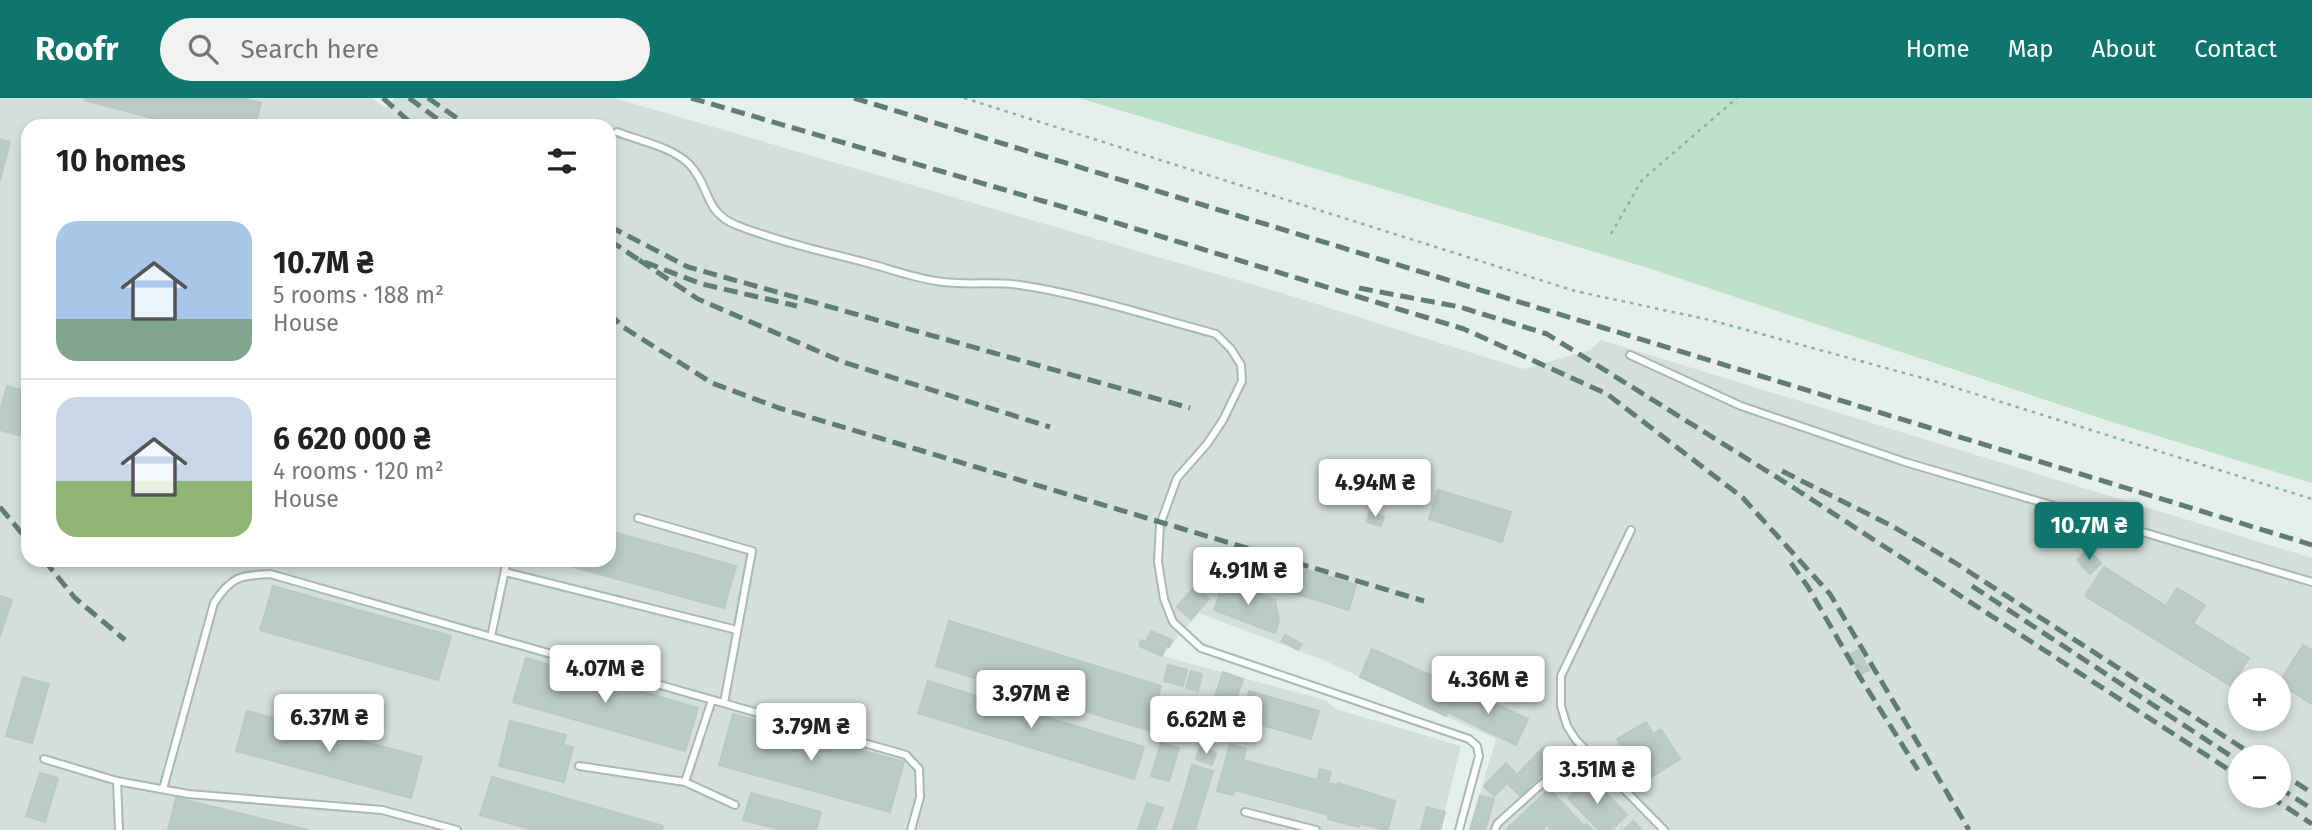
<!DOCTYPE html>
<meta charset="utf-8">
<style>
body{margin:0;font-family:"Fira Sans",sans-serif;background:#f2f2f2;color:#222;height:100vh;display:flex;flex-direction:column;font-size:26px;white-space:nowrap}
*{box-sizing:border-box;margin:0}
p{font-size:23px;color:#767676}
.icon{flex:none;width:38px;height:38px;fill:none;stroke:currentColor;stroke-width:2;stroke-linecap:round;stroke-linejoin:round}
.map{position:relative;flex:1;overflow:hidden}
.details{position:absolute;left:21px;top:21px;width:595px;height:448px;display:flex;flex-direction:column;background:#fff;border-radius:21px;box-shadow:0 4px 10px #0003}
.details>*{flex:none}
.tools{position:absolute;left:2228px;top:570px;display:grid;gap:14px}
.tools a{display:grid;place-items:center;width:63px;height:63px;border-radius:50%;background:#fff;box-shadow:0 4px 10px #0003;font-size:35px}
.price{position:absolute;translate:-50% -60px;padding:0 16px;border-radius:7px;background:#fff;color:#222;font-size:23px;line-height:46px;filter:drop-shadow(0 2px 4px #0008)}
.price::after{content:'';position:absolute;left:50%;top:42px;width:21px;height:16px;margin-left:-10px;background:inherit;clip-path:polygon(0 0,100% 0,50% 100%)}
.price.selected{background:#0f766e;color:#fff}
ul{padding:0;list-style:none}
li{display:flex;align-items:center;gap:21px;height:175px;padding:0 35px}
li+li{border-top:2px solid #e0e0e0}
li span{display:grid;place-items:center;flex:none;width:196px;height:140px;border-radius:21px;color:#555}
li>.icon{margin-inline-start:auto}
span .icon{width:84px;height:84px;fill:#fffc;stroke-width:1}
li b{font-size:30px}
h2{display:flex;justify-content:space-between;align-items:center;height:84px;padding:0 35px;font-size:30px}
header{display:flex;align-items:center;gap:42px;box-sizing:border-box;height:98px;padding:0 35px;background:#0f766e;color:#fff}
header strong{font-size:33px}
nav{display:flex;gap:38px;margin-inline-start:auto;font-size:24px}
.search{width:490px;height:63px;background:#f2f2f2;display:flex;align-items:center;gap:18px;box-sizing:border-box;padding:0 24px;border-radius:38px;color:#767676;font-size:26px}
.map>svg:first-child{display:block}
</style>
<header>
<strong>Roofr</strong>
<div class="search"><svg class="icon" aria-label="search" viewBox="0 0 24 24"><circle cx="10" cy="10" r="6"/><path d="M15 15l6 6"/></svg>Search here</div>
<nav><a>Home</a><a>Map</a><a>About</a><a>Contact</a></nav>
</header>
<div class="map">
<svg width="2312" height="732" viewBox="0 0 2312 732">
<rect width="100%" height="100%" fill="#e6efeb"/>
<path fill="#d4dfda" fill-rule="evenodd" d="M0,0H372L386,10L395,0H614L1288,197L1523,271L1590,252L1601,242L2312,460V732H1469L1496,641L1323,562L1199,515L1162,558L1325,602L1336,611L1461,648L1440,732H0ZM28,28H609V462H28ZM2240,583H2278V621H2240ZM2240,660H2278V698H2240Z"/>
<path fill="#bfe0c8" d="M1079,0H2312V385L2112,324L1648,170Z"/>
<g fill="#bbcac4" stroke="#b8c9c2" stroke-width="2">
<path d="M85,0H243L261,5L255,28H182L84,2Z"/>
<path d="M0,41L10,44L0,82Z"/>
<path d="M7,288L28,294V340L0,332V313Z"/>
<path d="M1438,392L1511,414L1502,444L1429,421Z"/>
<path d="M1369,414L1384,419L1381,428L1367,424Z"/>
<path d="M609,433L736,468L724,510L551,463L609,462Z"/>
<path d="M2088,452L2101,465L2090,476L2077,462Z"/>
<path d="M1297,469L1356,487L1349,512L1290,494Z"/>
<path d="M2104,469L2166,508L2177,490L2205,507L2193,525L2249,560L2231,588L2085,498Z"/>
<path d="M1224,483L1275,502L1279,524L1275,535L1214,512Z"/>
<path d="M273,488L451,538L438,582L260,532Z"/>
<path d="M1195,488L1209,501L1191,521L1177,509Z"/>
<path d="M0,498L12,502L0,538Z"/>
<path d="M949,523L1161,588L1153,615L1170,621L1175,606L1190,611L1180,642L936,568Z"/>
<path d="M1151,533L1172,542L1169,549L1166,547L1162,558L1139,548L1141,542L1146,544Z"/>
<path d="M1285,537L1302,546L1298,552L1282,543Z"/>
<path d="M2303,547L2312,552V606L2279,585Z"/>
<path d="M1372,551L1459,590L1446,618L1360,579Z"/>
<path d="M1858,552L1869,572L1860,577L1849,557Z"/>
<path d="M526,560L698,610L685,653L513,604Z"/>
<path d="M1168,567L1187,572L1183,588L1164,583Z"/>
<path d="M1191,573L1202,576L1198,593L1186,590Z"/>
<path d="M1223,574L1243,581L1231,616L1211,610Z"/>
<path d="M23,579L49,586L32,645L6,638Z"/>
<path d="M928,583L1144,649L1134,681L918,615Z"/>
<path d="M1460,589L1528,621L1516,647L1449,615Z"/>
<path d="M1249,593L1319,613L1311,641L1241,621Z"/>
<path d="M1211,610L1225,615L1218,636L1204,631Z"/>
<path d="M247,613L422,659L411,700L236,653Z"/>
<path d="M733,616L904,664L890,714L719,667Z"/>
<path d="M510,623L566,637L563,647L573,649L564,684L499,668Z"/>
<path d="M1646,624L1653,636L1661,631L1680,661L1643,684L1617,641Z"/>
<path d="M1161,645L1179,650L1169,683L1151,678Z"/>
<path d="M1230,646L1246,651L1243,662L1317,682L1320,671L1331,674L1328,685L1337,687L1338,685L1395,703L1388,732L1360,726L1359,729L1328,721L1329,717L1235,692L1233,697L1217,693Z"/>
<path d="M1200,649L1216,655L1212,667L1196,661Z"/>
<path d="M1543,650L1556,662L1520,698L1508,686Z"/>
<path d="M1506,665L1516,676L1494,698L1484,688Z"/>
<path d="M1192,667L1213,673L1195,732H1173Z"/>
<path d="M40,675L58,680L45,724L26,718Z"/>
<path d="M492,679L663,728L662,732H533L480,717Z"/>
<path d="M1591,679L1627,717L1611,732H1599L1568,700Z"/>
<path d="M1549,691L1584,728L1586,726L1592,732H1551L1547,727L1542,732H1506Z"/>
<path d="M751,695L821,714L816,732H782L743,722Z"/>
<path d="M1480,698L1494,701L1485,732H1470Z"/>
<path d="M176,700L308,732H168Z"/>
<path d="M1147,705L1163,710L1155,732H1138Z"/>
<path d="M1427,709L1445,714L1440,732H1421Z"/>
<path d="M1633,723L1642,732H1624Z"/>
</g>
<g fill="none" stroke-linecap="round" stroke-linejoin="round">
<g stroke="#a8b8b2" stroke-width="10">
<g id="service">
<path d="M617,34C640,43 672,49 689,66C711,89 703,113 736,127C777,143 821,153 864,164C887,170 911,179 936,183C964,188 992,183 1020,187C1086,197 1152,219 1216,236L1231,251L1241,267L1242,283L1223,322L1207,346L1177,380L1160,427L1158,464L1164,501L1173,524L1201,550L1469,641L1477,648L1479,658L1459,732"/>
<path d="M1630,257L1741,308L1905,364L2312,484"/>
<path d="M638,420L752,453L724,605"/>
<path d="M1631,432L1561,578V608L1567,628L1576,642L1664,732"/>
<path d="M505,474L737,532"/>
<path d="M491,539L507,462"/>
<path d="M44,661L117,683L188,696L382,712L457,732"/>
<path d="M579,668L685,684L735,707"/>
<path d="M117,683L119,732"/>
<path d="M685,684L712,602"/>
<path d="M163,691L214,505C231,479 240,477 270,476L906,657L919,671L920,699L911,732"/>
<path d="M1245,714L1316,732"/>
<path d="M1495,732L1497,726L1556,673"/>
</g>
</g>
<g stroke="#86b3a5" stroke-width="2.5" stroke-dasharray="3.5 5" stroke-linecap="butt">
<path d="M964,0L1575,193L1710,222L1937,284L2312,401"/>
<path d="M1611,136L1642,82L1737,0"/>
</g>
<use href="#service" stroke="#fff" stroke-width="6"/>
<g stroke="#5f7d75" stroke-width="5" stroke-dasharray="14 7" stroke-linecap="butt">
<path d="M383,0L414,28"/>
<path d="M409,0L447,28"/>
<path d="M428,0L468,28"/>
<path d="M691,0L1094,118L1464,231L1607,296L1743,400L1830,496L1969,732"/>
<path d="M854,0L2312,447"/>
<path d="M609,128L688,169L1190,310"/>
<path d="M609,142L639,162L702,186L797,208"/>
<path d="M639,162L698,201L843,264L1050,329"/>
<path d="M1359,190L1460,209L1547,236L1794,390L2240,679"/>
<path d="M609,215L623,229L712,285L779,310L1424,503"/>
<path d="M1782,373L1892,428L1954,464L2258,660"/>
<path d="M0,409L28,443"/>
<path d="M44,462L75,500L125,542"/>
<path d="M1791,465L1808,489L1858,576L1918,672"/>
<path d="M1972,488L2240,664"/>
<path d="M2278,673L2312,695"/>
<path d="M2278,689L2312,711"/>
<path d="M2269,698L2312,726"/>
</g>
</g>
</svg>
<div class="tools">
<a>+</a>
<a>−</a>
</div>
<b class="price" style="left:1375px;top:421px">4.94M ₴</b>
<b class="price selected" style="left:2089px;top:464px">10.7M ₴</b>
<b class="price" style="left:1248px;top:509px">4.91M ₴</b>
<b class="price" style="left:605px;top:607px">4.07M ₴</b>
<b class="price" style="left:1488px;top:618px">4.36M ₴</b>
<b class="price" style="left:1031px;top:632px">3.97M ₴</b>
<b class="price" style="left:329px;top:656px">6.37M ₴</b>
<b class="price" style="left:1206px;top:658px">6.62M ₴</b>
<b class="price" style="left:811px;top:665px">3.79M ₴</b>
<b class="price" style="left:1597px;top:708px">3.51M ₴</b>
<section class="details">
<h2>10 homes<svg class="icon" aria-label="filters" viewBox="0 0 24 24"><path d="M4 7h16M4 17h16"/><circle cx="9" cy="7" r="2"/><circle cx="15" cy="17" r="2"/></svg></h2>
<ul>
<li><span style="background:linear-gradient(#a9c7e8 70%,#7fa58c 0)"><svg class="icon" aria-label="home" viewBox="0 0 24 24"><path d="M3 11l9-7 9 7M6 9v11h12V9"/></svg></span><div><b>10.7M ₴</b><p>5 rooms · 188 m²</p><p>House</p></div></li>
<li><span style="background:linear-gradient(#c9d6e8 60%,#8fb573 0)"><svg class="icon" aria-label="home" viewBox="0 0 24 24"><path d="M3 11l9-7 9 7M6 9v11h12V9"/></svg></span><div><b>6 620 000 ₴</b><p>4 rooms · 120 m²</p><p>House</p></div></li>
</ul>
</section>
</div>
